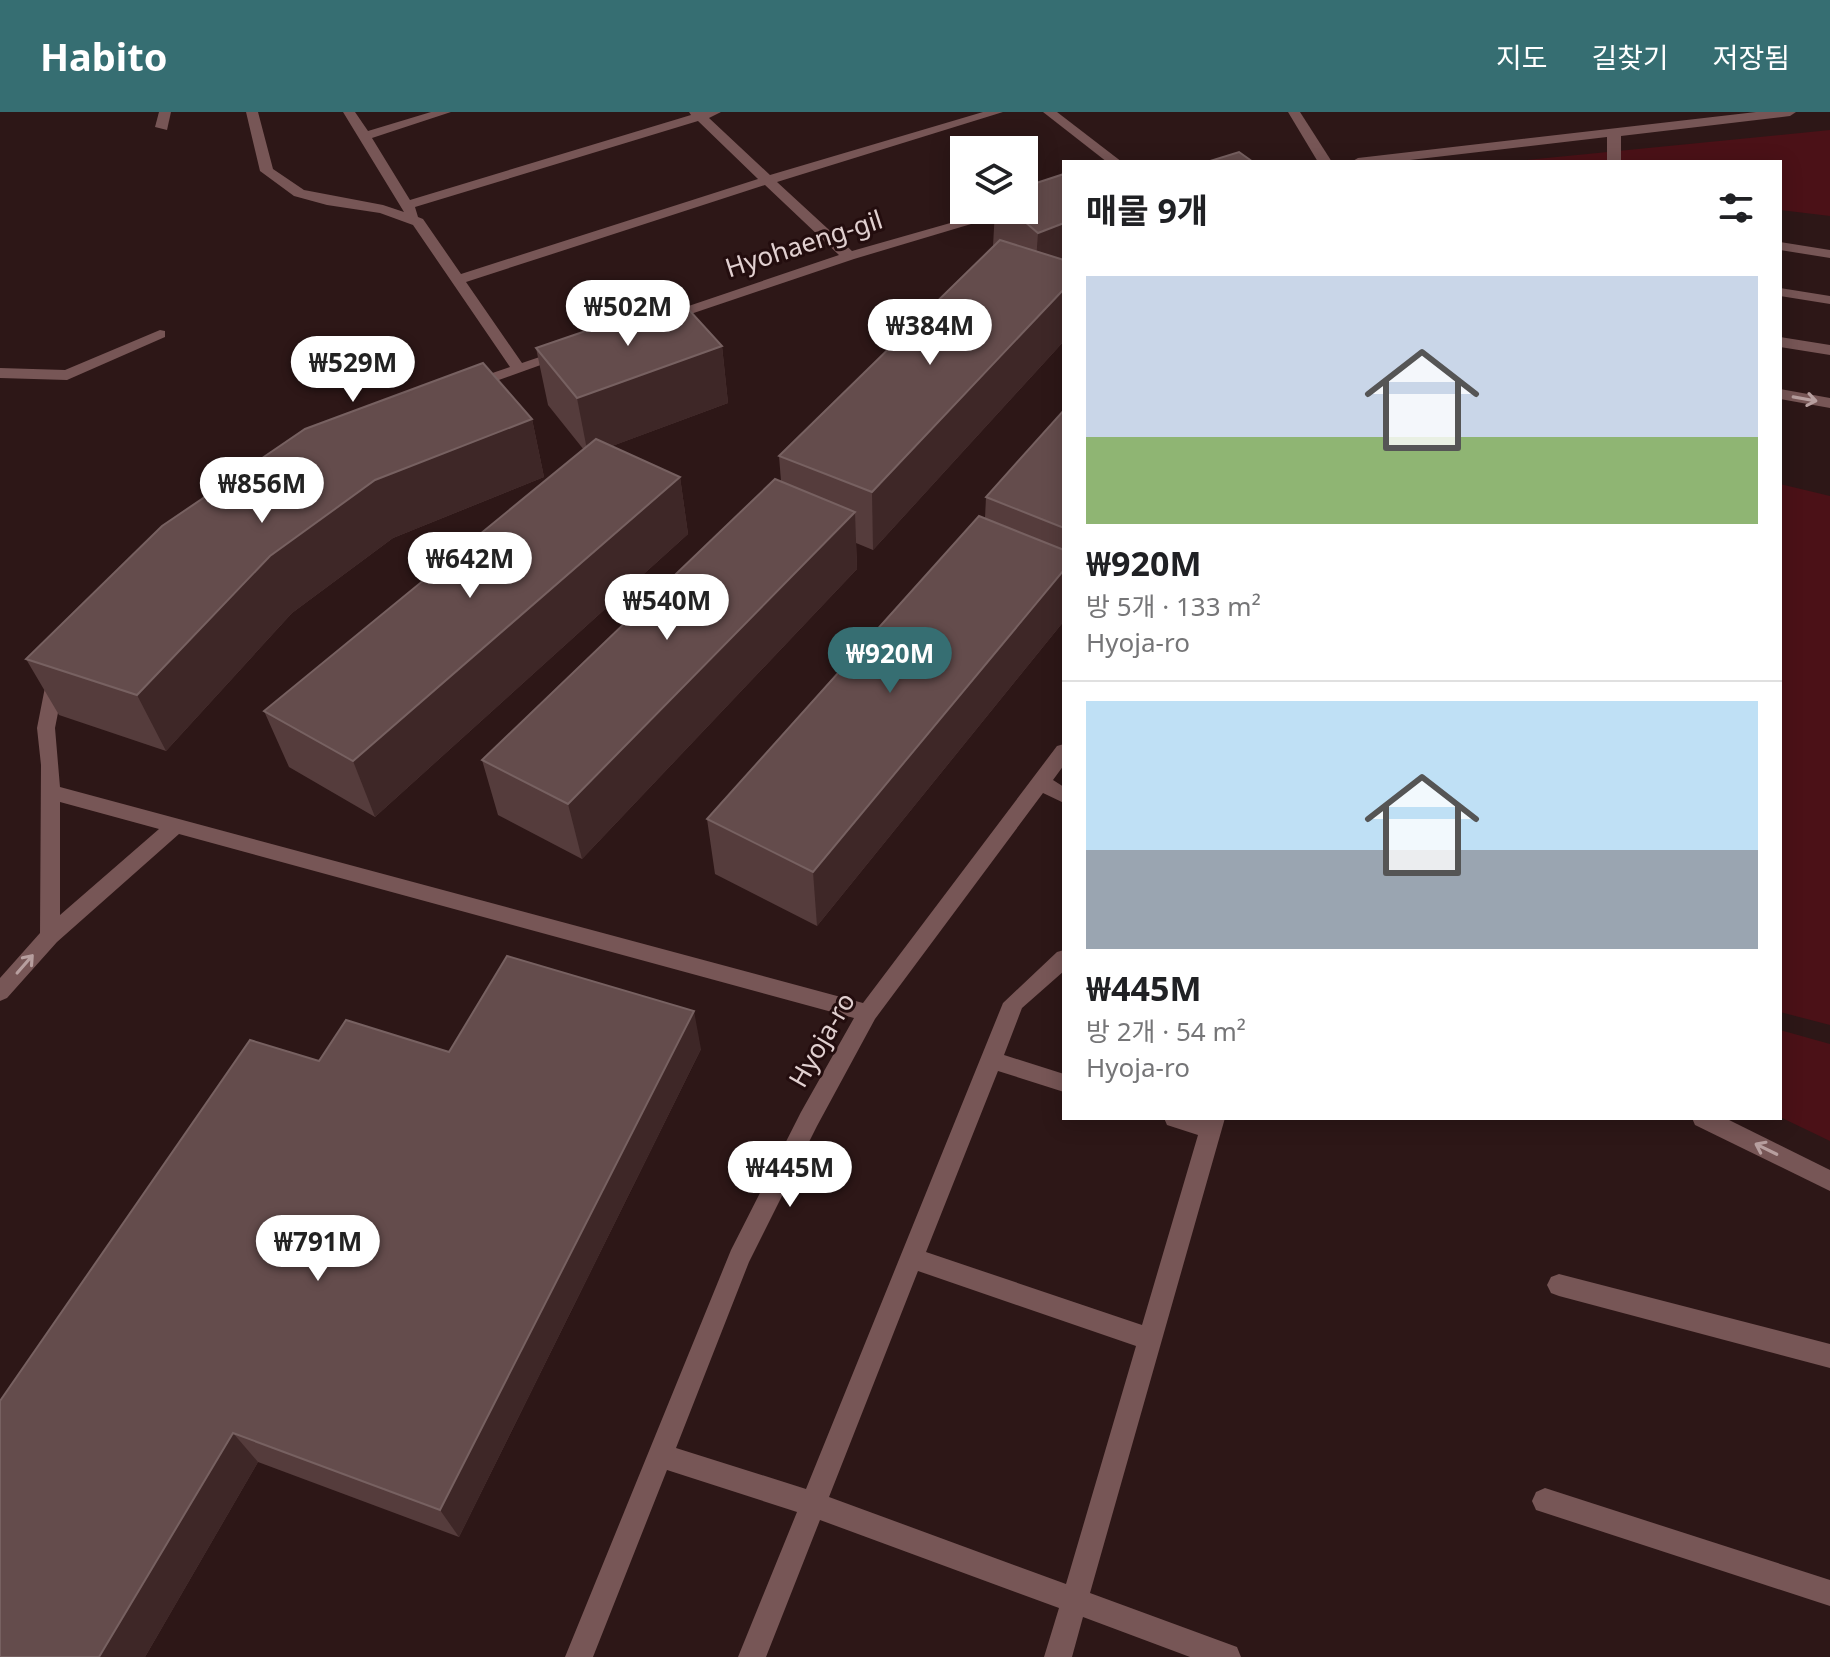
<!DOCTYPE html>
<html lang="ko">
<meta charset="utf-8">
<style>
body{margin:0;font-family:"Noto Sans","Noto Sans KR",sans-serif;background:#f6f6f6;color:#202124;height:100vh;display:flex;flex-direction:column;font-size:30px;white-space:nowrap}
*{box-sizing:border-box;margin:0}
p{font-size:26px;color:#757577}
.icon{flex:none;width:44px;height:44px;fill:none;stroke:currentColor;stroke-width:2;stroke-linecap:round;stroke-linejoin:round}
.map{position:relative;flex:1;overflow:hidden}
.details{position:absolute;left:1062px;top:48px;width:720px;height:960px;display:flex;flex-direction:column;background:#fff;border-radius:0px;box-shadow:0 4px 20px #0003}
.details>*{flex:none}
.tools{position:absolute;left:950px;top:24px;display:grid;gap:16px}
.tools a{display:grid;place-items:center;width:88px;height:88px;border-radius:0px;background:#fff;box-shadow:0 4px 20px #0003;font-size:40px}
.price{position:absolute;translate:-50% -68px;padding:0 18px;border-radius:28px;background:#fff;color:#222;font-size:26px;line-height:52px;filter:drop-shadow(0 2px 4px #0008)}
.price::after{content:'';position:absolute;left:50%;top:48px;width:24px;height:18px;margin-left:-12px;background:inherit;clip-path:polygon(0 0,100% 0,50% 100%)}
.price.selected{background:#366e72;color:#fff}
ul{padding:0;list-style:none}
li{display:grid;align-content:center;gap:16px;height:424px;padding:0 24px}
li+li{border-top:2px solid #e0e0e0}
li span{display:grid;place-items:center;height:248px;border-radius:0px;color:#555}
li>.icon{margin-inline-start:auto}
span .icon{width:144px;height:144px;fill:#fffc;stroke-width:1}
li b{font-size:34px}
h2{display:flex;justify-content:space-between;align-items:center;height:96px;padding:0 24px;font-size:34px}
header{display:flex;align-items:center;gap:48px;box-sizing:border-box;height:112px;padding:0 40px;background:#366e72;color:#fff}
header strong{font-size:38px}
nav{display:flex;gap:44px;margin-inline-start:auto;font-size:28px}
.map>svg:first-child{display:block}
</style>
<header>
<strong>Habito</strong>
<nav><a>지도</a><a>길찾기</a><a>저장됨</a></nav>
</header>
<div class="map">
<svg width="1830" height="1545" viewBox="0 0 1830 1545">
<rect width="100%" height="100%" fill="#2d1717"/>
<g fill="#4b1117">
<path d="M1830,18V104L1780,98V50H1507Z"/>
<path d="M1780,372L1830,384V913L1780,900Z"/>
<path d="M1780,918L1830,932V1029L1780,1005Z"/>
</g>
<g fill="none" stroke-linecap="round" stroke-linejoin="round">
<g fill="#775656" fill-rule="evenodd">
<path d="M159,0H171L167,18L155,15Z"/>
<path d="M246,0H258L273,57L304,78L383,93L404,100L343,0H355L368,19L431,0H451L372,26L410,88L691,3L689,0H721L709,6L770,63L983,0H1003L777,70L852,139L996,98H1018L854,147L664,211L657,207L659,204L839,143L765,73L466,170L522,251L566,236L574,241L471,278L466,276V270L510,255L413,113L380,101L327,93L294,84L260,59ZM698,9L758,67L461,162L423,107L418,105L415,95Z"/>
<path d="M1043,0H1057L1122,50H1107Z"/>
<path d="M1288,0H1300L1332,50H1318Z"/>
<path d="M1756,0H1796L1790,4L1621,24V50H1607V25L1393,50H1351L1358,46Z"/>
<path d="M1780,130L1830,138V146L1780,138Z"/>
<path d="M1780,176L1830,184V192L1780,184Z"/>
<path d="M160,218L165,219V225L67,268L0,266V256L65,258Z"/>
<path d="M1780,225L1830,233V243L1780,235Z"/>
<path d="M1780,277L1830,286V296L1780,287Z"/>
<path d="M56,559L65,565L55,616L60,675L863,891L1057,634L1064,632V653L1053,668L1064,675V691L1043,681L875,907L817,1014L749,1150L676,1336L806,1377L1003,891L1057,840L1064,838V859L1022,896L1004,943L1064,962V980L998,959L926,1140L1142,1213L1198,1023L1167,1013L1164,1006H1225L1090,1481L1237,1535L1241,1545H1190L1083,1505L1072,1545H1044L1059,1496L820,1408L766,1545H738L797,1400L667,1358L593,1545H565L731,1138L801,1000L854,906L179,722L57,830L7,886L0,889V866L40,821L41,653L37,616L47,565ZM60,690L159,717L60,803ZM918,1159L1136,1234L1066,1472L829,1385Z"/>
<path d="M1692,1006H1725L1830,1058V1079L1695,1013Z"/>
<path d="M1559,1162L1830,1232V1256L1559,1184L1551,1181L1547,1173L1551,1165Z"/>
<path d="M1545,1376L1830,1468V1494L1536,1398L1532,1389L1536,1380Z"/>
</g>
</g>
<g fill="#553c3c">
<path d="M1064,62V229L873,438L856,431L857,457L582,747L498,703L482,648L781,369L779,344L993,134L995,98H1024Z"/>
<path d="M722,234L728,291L612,334L680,365L688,422L375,705L289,655L264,599L584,338L548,293L536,236Z"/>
<path d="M1064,298V509L817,814L715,762L707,707L985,406L986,385Z"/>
<path d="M532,307L544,365L393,426L292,501L166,639L59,603L26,547Z"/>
<path d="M701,937L459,1425L258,1350L145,1545H0L319,949L449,940Z"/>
</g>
<g fill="#3e2727">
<path d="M1064,111V167L1034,177L1038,121Z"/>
<path d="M1064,177V229L873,438L872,380Z"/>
<path d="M722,234L728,291L588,343L577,286Z"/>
<path d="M532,307L544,365L393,426L292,501L166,639L137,583L270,444L375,368Z"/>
<path d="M680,365L688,422L375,705L353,649Z"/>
<path d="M855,400L857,457L582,747L568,692Z"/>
<path d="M1064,458V509L817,814L813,760Z"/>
<path d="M694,899L701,937L459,1425L440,1398Z"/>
<path d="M233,1321L258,1350L145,1545H99Z"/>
</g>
<g fill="#644c4c" stroke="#776161" stroke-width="2">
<path d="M1239,40L1253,50H1207Z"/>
<path d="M1064,62V111L1038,121L1011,98H1024V75Z"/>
<path d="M1000,128L1064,148V177L872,380L779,344Z"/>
<path d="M679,187L722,234L577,286L536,236Z"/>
<path d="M483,251L532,307L375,368L270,444L137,583L26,547L162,414L305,317Z"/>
<path d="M1064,298V416L986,385Z"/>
<path d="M596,327L680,365L353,649L264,599Z"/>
<path d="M775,367L855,400L568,692L482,648Z"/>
<path d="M979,404L1064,438V458L813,760L707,707Z"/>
<path d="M507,844L694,899L440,1398L233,1321L99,1545H0V1289L250,928L319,949L346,908L449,940Z"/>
</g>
<defs><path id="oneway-shaft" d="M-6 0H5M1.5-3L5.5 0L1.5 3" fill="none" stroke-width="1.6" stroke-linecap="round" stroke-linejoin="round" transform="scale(2)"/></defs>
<g stroke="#b79f9f">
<use href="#oneway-shaft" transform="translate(1805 287) rotate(10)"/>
<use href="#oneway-shaft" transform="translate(25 852) rotate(-49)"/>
<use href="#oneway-shaft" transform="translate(1766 1037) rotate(-154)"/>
</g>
<g text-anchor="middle" stroke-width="6" stroke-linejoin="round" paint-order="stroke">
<g font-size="26" fill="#e1d0d0" stroke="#230d0e">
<text transform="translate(804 132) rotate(-18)" y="9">Hyohaeng-gil</text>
<text transform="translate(822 928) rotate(-60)" y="9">Hyoja-ro</text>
</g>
</g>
</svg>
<div class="tools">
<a><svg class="icon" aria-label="layers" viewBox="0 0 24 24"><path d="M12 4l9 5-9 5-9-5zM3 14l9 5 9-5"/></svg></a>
</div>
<b class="price" style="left:628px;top:236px">₩502M</b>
<b class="price" style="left:930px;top:255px">₩384M</b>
<b class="price" style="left:353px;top:292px">₩529M</b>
<b class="price" style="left:262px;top:413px">₩856M</b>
<b class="price" style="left:470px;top:488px">₩642M</b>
<b class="price" style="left:667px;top:530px">₩540M</b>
<b class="price selected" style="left:890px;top:583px">₩920M</b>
<b class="price" style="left:790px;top:1097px">₩445M</b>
<b class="price" style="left:318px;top:1171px">₩791M</b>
<section class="details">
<h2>매물 9개<svg class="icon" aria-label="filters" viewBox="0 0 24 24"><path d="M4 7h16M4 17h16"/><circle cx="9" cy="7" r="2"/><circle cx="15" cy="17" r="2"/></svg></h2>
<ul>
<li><span style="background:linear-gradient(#c9d6e8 65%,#8fb573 0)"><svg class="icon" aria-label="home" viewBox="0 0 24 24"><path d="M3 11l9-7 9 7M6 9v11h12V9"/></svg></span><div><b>₩920M</b><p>방 5개 · 133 m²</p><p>Hyoja-ro</p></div></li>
<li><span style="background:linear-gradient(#bfe0f5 60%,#9aa5b1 0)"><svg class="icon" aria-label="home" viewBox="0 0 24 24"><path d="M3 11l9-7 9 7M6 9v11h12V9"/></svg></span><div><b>₩445M</b><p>방 2개 · 54 m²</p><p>Hyoja-ro</p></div></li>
</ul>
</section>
</div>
